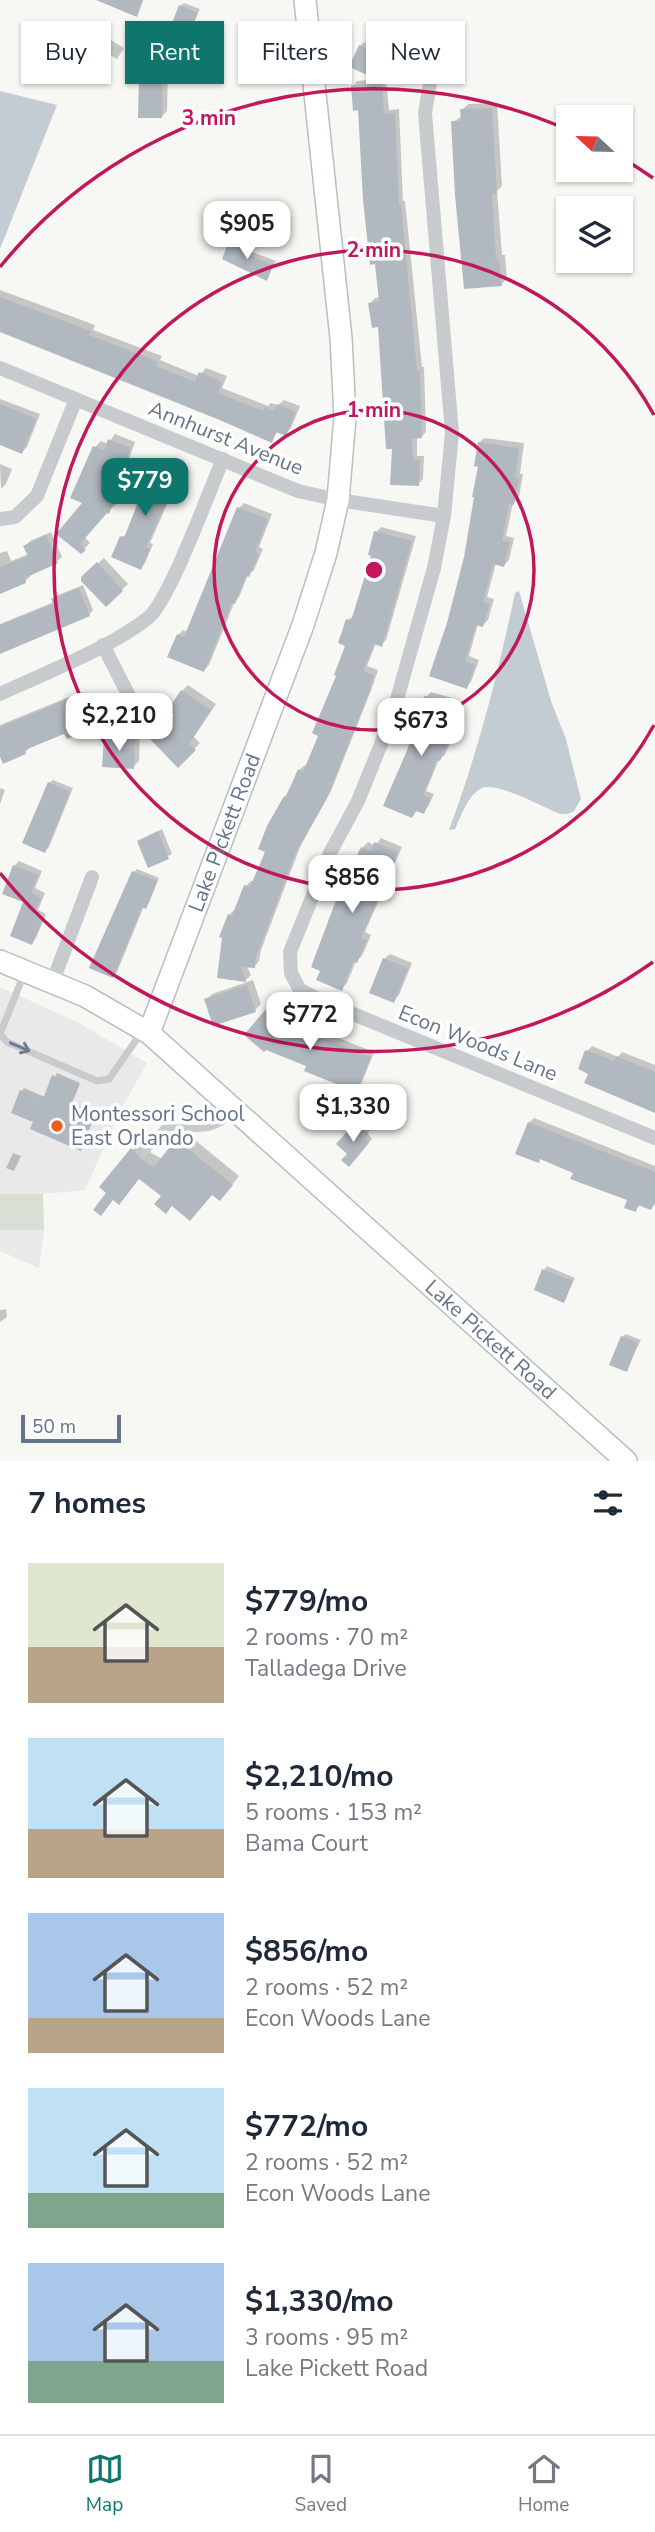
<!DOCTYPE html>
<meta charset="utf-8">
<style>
body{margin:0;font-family:"Nunito Sans",sans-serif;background:#f2f2f3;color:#1f2937;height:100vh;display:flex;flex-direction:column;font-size:26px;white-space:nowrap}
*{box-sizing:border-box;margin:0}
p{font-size:23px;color:#747a83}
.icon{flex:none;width:38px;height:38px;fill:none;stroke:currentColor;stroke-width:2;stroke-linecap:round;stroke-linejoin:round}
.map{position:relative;height:1461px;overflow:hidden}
.sheet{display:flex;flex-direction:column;background:#fff;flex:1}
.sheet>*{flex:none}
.banner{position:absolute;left:21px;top:21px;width:614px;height:63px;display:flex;gap:14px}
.needle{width:46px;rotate:292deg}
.tools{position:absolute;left:556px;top:105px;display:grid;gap:14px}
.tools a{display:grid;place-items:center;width:77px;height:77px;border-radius:0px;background:#fff;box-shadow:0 2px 5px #0004;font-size:35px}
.scale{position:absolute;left:21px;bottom:18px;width:100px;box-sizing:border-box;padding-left:7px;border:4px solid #657587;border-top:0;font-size:19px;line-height:24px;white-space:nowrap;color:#657587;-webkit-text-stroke:5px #fff;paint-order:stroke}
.price{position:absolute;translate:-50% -60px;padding:0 16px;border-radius:14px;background:#fff;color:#222;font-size:23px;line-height:46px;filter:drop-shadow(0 2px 4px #0008)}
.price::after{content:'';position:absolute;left:50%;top:42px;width:21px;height:16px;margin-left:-10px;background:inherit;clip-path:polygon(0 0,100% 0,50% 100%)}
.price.current{background:#0f766e;color:#fff}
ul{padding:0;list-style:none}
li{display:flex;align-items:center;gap:21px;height:175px;padding:0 28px}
li span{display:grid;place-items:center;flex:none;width:196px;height:140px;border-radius:0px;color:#555}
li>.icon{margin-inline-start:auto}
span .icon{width:84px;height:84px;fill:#fffc;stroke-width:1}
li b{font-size:30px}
h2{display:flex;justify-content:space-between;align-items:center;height:84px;padding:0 28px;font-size:30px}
.tag{padding:0 24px;border-radius:0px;background:#fff;box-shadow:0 2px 5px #0004;font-size:24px;line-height:63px}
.tag.current{background:#0f766e;color:#fff}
.menu{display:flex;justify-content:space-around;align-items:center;height:98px;border-top:2px solid #e0e1e3;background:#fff;font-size:19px;color:#747a83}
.menu a{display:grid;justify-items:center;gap:4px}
.menu .current{color:#0f766e}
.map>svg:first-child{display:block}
</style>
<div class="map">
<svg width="655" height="1461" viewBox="0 0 655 1461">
<rect width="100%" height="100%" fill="#f7f8f4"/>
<path fill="#e8e9e8" d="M0,987L79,1023L147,1063L118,1115L85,1190L43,1194L44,1230L39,1268L0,1251Z"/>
<path fill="#d8e0d5" d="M0,1194H43L44,1230H0Z"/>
<g fill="#c3ccd2">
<path d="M0,91L57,105L0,249Z"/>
<path d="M519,591L551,701L566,739L581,799L574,811C565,817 558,814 549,809C535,803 496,782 482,788C468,794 461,817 455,829L449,830C478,752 498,674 515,593Z"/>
</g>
<g fill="#0003">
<path d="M184,3L200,9L190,28L180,6Z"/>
<path d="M109,39L124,48L117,59L101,50Z"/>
<path d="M364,42L386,51L374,76L360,46Z"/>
<path d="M147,68H168L167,111L161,117L141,74Z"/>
<path d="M386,78L389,110L399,109L403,201H405L422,367H424L426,432L421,437H417V456H424L423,479L418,484L394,447L380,325L370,303L375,298L380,297L359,108L353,86L357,81Z"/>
<path d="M497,103L502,186L497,191L502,255H505L507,279L501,284L453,122L462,116V110L468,104Z"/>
<path d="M234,238L246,243L244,249L276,261L267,279L231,242Z"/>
<path d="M0,290L95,325L93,330L162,356L160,360L199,376L206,368L227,376L222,388L268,406L271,403L278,405L284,400L300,406L291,428L285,434L278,431L271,441L0,330Z"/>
<path d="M0,399L40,414L27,447L22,452L0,436Z"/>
<path d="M115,434L135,442L129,459L123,465L119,463L111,481L123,486L115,506L107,511L85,537L90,543L81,552L59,534L85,502L95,447L101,441L108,444Z"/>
<path d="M484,438L524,443L520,474H523L519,497L513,503L506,536L514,538L509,560L504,565L496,563L487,597L494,599L488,620L483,625L478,624L469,656L479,660L471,682L466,687L449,624L466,558L480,465L479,443Z"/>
<path d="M0,464L12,469L6,484L1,489Z"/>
<path d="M153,464L180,475L150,543L153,544L145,563L141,568L121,537L128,534L145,491L149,468Z"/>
<path d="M244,503L272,514L259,547L263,549L254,570L248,575L239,597L235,601L209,665L204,670L178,635L183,630L188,632L239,508Z"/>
<path d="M381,527L416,536L386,640L381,645L376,643L367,666L378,670L372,688L331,791L300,847L261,950L259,961L254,967L247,966L251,975L246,980L219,977L229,915L234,910L246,886L251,881L254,882L285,797L299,770L305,765L307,766L320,735L347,645V620L354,616L373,555L376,532Z"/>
<path d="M51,532L62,557L57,561L29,574L30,577L25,581L0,592V553L7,551L11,561L29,554L25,546L30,541Z"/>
<path d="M104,558L128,584L106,605L83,577Z"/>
<path d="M83,585L93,610L89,615L0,653V624L54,602L53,599L58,595Z"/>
<path d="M188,685L216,704L194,737L200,743L178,765L177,715L182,691Z"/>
<path d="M81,692L94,723L89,728L65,731L31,747L25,752L0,753V725Z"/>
<path d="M431,692L459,700L449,731L454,733L445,755L439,759L426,791L434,794L428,807L423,812L418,809L412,816L409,749L426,697Z"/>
<path d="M111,732L140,733L139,761L133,767L105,738Z"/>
<path d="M53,780L73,788L49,847L45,851L49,783Z"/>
<path d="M0,788L5,790L0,804Z"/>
<path d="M162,829L172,854L149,866L139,841Z"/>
<path d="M381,838L402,847L365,932L371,935L362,956L356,961L347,983L341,989L362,848L368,842L375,846Z"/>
<path d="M19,861L42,871L35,888L45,893L38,910L46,914L36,938L31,943L26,901L14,866Z"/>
<path d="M137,869L159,878L149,903L144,906L117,972L113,976L134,872Z"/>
<path d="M390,954L412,963L399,995L393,1001L384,959Z"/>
<path d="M253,980L261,1004L255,1010L214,1024L206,1000L212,994Z"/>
<path d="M271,1007L292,1024L295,1021L374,1052L361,1085L356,1090L308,1065L266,1048V1011Z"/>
<path d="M592,1046L618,1057L622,1052L655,1065V1110L590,1073L587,1051Z"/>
<path d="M57,1073L80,1083L72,1103L97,1112L80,1149L22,1091L24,1088L45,1097Z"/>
<path d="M534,1118L655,1166V1204L651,1208L641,1204L635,1210L630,1199L575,1172L541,1158L538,1161L529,1123Z"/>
<path d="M360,1120L371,1130L367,1133L372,1139L349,1165V1154L338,1144Z"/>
<path d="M185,1132L239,1176L227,1191L163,1196L140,1177L109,1193L101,1187L140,1141L148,1151L162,1159Z"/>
<path d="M13,1153L21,1156L14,1171L6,1168Z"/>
<path d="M547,1266L575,1278L564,1301L544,1270Z"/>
<path d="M6,1309L7,1317L0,1322V1310Z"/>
<path d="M626,1334L641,1340L626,1370L622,1337Z"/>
</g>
<g fill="#b2b8bf">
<path d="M96,0H143L137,17Z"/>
<path d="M179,5L198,13L191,30L172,23Z"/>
<path d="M359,45L384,55L374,78L349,67Z"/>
<path d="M139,73H163L162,118H138Z"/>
<path d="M382,82L384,114L395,113L399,205H401L417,371H420L422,438L412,439L413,460H420L419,486L390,485L392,449H386L378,327L372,328L368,303L379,301L375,264L370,265L363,200L358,110L353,111L351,85Z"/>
<path d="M492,108L497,194H492L496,260H499L502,286L464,289L455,195L451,121H461L460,109Z"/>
<path d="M229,241L244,247L241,252L273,265L267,281L222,259Z"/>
<path d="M0,297L91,331L89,335L157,361L156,366L195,382L199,372L222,382L218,393L263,411L265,407L274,411L277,404L296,412L286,436L276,432L272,443L220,420L0,332Z"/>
<path d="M0,404L36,419L22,454L0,445Z"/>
<path d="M108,439L131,448L123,467L116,464L107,487L118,491L109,514L107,513L80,544L86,550L81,554L56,534L82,503L70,498L93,446L104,450Z"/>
<path d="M478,442L519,448L515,478L519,479L514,505L509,504L502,541L510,542L504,567L493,564L483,602L490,604L483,627L476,625L465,661L475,665L467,689L429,676L447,623L464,557L474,497H472L478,467L474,466Z"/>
<path d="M147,467L177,479L146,547L150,549L141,570L111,557L120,536L124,538L142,492L138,491Z"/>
<path d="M237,507L268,519L255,552L259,554L249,577L246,576L235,604L232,603L204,672L167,657L177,634L184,637Z"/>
<path d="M374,531L412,541L382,647L374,644L363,671L374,675L368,695L327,798L295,854L256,957L255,968L241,967L246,982L217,978L222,938L219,937L228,914L232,916L244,885L250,887L265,852L258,849L267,826L284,796L286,797L298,769L303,772L318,736L312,733L336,676L334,675L345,646L338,643L346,619L351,621L371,556L368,555Z"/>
<path d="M46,535L58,563L25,578L26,583L0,594V567L28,556L23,546Z"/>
<path d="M97,562L123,591L106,607L81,581V577Z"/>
<path d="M79,588L90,616L0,654V625L53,604L51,599Z"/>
<path d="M181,690L211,710L189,744L196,750L178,768L150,739L174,715L167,711Z"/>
<path d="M75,696L90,730L67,739L64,734L25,750L26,754L3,764L0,757V727Z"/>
<path d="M424,696L455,704L446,736L450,738L440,761L437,760L423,795L430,798L424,814L416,811L412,818L383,806L408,748Z"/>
<path d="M104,737L135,738L134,769L102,767Z"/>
<path d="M48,782L70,792L45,853L22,843Z"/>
<path d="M158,831L169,859L148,868L137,841Z"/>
<path d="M374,842L398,852L361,938L367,940L357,963L353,962L342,991L316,980L320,971L311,967L338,895L361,847L371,851Z"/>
<path d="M13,865L38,875L31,893L41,898L34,915L43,919L32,945L10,936L23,902L2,894Z"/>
<path d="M132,871L157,881L146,909L142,907L113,978L89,968Z"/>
<path d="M383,958L408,968L394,1003L369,993Z"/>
<path d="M247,985L256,1012L213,1026L204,999Z"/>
<path d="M265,1010L287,1029L289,1024L371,1057L356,1092L304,1071L306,1066L266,1050L264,1052L244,1035Z"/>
<path d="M585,1050L614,1061L616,1056L655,1072V1113L584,1083L588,1074L578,1069Z"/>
<path d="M52,1075L79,1086L71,1105L95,1115L81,1151L30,1129L33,1122L11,1113L20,1090L43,1099Z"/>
<path d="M356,1122L369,1134L365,1138L369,1143L349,1167L341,1160L347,1154L336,1144Z"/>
<path d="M528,1122L655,1172V1202L651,1210L638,1205L636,1212L624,1208L627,1200L570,1179L573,1173L540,1159L539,1163L515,1154Z"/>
<path d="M176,1139L233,1185L220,1201L212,1195L190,1221L172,1206L166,1214L154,1204L161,1196L139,1179L119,1205L113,1200L101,1216L93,1210L106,1193L99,1187L131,1148L140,1158L154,1167Z"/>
<path d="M542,1269L573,1281L564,1303L534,1290Z"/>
<path d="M621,1336L638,1343L627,1372L609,1365Z"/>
</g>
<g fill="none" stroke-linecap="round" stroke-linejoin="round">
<g stroke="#b9bec3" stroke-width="24">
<g id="secondary">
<path id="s1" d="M0,961L85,996L149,1033L626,1461"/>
<path id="s2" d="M149,1033L303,625L326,553L338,500L345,417L341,338L305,0"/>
</g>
</g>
<g stroke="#c7cbce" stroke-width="7">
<path d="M24,974L0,1034L7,1042L97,1081L109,1079L141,1033"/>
<path d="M144,1154L164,1128C196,1126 208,1136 234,1113"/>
</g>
<g stroke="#c7cbce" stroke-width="14">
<path d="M430,83L425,113L452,433L444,516L434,568L392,717L358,801L330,853L290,952L291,973L300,990L324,1002L655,1138"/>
<path d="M0,368L298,491L338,500L444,516"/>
<path d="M0,519L15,517L37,496L76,399"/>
<path d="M103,645L128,694"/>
<path d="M0,694C45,673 110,648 148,618C170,600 209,491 223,459"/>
<path d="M53,981L92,877"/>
</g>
<use href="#secondary" stroke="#fff" stroke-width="21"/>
</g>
<defs><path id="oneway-shaft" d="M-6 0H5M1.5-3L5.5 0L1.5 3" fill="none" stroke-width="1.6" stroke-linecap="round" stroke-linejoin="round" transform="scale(1.75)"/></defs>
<use stroke="#6a798b" href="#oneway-shaft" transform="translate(20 1047) rotate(23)"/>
<g fill="none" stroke="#c2185b" stroke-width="3.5">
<circle cx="374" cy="570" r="160"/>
<path d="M654 725A320 320 0 1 1 654 415"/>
<path d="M653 962A481 481 0 0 1 0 873M0 267A481 481 0 0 1 566 129M622 158A481 481 0 0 1 653 178"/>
</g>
<circle fill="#ec611f" stroke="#fff" stroke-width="2.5" cx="57" cy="1126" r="7"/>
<g text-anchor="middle" stroke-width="7" stroke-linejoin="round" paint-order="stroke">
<g font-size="21" fill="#657587" stroke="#fff">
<text transform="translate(226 438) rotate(22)" y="7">Annhurst Avenue</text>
<text dy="7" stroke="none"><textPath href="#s2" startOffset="214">Lake Pickett Road</textPath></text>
<text transform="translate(478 1043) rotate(22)" y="7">Econ Woods Lane</text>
<text dy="7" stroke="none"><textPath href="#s1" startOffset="625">Lake Pickett Road</textPath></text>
</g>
<g font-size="21" fill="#657587" stroke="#fff" text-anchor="start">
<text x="71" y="1121">Montessori School<tspan x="71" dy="24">East Orlando</tspan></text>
</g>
</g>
<circle cx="374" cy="570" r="10" fill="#c2185b" stroke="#fff" stroke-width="3.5"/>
<g font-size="21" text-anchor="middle" font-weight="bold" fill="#c2185b" stroke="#fff" stroke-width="7" stroke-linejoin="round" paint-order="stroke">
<text x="209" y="125">3 min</text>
<text x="374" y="257">2 min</text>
<text x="374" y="417">1 min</text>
</g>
</svg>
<div class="tools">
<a><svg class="needle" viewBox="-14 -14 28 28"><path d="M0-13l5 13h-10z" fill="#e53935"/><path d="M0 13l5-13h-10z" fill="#747a83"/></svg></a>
<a><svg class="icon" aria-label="layers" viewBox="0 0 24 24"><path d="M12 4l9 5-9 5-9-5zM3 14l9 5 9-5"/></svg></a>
</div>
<div class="scale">50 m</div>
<b class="price" style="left:247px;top:261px">$905</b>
<b class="price current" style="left:145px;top:518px">$779</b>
<b class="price" style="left:119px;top:753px">$2,210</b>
<b class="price" style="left:421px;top:758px">$673</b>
<b class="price" style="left:352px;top:915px">$856</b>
<b class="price" style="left:310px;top:1052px">$772</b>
<b class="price" style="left:353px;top:1144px">$1,330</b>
<div class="banner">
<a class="tag">Buy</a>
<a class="tag current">Rent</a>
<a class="tag">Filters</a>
<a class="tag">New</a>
</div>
</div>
<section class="sheet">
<h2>7 homes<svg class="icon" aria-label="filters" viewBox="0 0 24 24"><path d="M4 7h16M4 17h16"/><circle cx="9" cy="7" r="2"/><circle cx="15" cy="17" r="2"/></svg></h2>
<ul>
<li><span style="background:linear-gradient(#dfe7d0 60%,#b9a48a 0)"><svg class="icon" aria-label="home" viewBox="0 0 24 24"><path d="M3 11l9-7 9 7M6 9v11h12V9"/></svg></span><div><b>$779/mo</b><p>2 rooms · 70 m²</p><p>Talladega Drive</p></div></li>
<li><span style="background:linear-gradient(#bfe0f5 65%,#b9a48a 0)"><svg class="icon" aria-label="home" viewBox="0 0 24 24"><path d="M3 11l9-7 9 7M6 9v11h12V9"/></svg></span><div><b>$2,210/mo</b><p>5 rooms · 153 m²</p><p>Bama Court</p></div></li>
<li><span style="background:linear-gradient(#a9c7e8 75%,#b9a48a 0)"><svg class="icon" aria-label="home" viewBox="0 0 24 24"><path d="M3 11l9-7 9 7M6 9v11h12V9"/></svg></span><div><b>$856/mo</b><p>2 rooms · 52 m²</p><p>Econ Woods Lane</p></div></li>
<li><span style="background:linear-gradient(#bfe0f5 75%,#7fa58c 0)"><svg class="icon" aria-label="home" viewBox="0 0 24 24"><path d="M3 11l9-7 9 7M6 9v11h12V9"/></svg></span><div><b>$772/mo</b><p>2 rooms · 52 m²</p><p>Econ Woods Lane</p></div></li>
<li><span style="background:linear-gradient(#a9c7e8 70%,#7fa58c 0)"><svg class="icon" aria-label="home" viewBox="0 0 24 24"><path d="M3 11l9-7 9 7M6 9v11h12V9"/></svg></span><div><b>$1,330/mo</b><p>3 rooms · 95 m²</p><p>Lake Pickett Road</p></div></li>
</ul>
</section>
<nav class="menu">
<a class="current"><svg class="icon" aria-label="map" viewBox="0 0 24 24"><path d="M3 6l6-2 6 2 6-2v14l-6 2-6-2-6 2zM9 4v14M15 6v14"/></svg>Map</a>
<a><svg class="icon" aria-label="saved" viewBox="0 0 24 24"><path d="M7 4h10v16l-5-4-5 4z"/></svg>Saved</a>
<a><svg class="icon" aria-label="home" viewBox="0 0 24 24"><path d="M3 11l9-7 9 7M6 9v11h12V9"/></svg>Home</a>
</nav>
